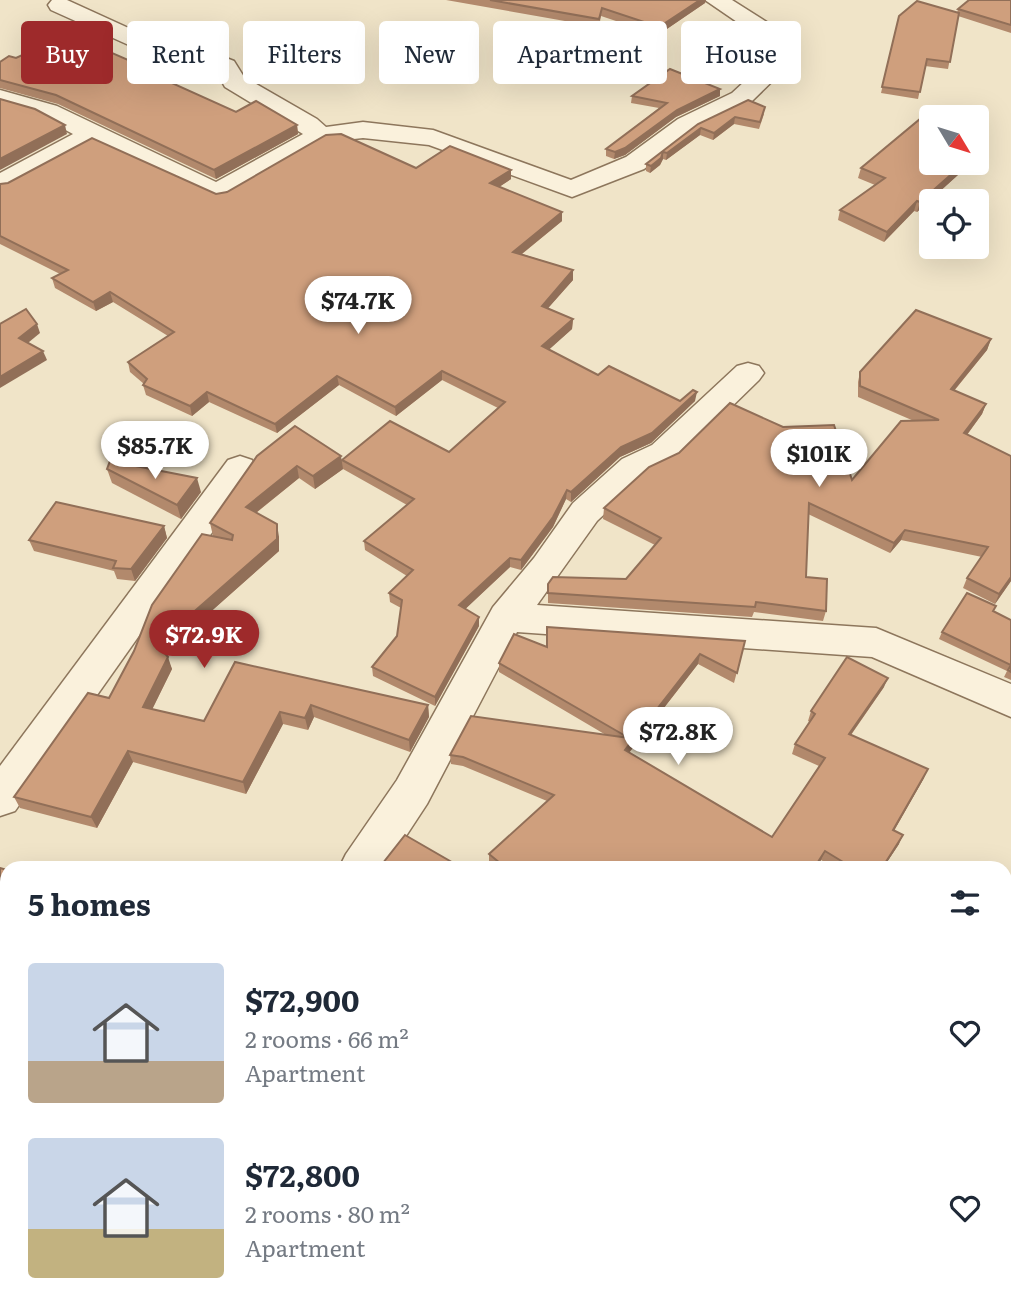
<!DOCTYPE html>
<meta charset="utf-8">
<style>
body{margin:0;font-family:Literata,serif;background:#f2f2f3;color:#1f2937;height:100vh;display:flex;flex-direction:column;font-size:26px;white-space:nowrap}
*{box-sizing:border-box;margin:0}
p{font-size:23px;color:#747a83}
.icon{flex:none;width:38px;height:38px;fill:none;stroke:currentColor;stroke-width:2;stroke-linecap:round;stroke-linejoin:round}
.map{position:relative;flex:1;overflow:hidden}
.panel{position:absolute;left:0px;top:861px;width:1012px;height:448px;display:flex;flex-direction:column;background:#fff;border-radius:21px 21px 0 0;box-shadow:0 7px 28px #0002}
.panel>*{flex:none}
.guide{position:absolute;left:21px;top:21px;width:970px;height:63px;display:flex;gap:14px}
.needle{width:46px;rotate:128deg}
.buttons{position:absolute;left:919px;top:105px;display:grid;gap:14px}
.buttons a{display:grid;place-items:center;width:70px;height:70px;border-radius:7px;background:#fff;box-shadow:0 7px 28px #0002;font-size:35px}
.price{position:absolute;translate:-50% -60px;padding:0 16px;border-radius:24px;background:#fff;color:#222;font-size:23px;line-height:46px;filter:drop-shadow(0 2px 4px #0008)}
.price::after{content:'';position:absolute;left:50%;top:42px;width:21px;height:16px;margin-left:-10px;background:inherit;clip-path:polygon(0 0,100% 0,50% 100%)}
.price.active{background:#9e2a2b;color:#fff}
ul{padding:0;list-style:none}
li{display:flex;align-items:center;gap:21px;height:175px;padding:0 28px}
li span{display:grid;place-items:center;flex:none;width:196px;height:140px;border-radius:7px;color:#555}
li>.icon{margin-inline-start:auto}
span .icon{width:84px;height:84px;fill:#fffc;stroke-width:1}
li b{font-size:30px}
h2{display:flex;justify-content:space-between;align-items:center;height:84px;padding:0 28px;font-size:30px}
.tag{padding:0 24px;border-radius:7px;background:#fff;box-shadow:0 7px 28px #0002;font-size:24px;line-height:63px}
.tag.active{background:#9e2a2b;color:#fff}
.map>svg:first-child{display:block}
</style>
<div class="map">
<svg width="1011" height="1309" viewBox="0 0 1011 1309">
<rect width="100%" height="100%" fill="#f0e4c8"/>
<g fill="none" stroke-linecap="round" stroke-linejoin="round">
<g stroke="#8d765c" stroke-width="3">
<g id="minor">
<path d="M52,0H67L157,41L216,54L234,61L244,77L317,119L326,127L363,122L433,130L571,180L626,157L678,119L732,93L770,58L759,37L705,0H732L776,28L795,59L750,103L696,129L644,169L572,197L429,145L363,138L326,142L227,199L217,201L94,144L10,190L0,192V173L73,134L39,116L0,105V90L57,106L216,182L303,134L225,87L216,71L201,65L142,51L51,10L48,5Z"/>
<path d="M748,363L759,366L764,373L759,380L676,461L646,475L597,521L537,605L876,628L1011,684V717L872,657L517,632L427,804L385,868H339L346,854L397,780L493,607L534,558L573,503L622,459L652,445L737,366Z"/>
<path d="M240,456L252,460L257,468L252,476L15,811L0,816V766L228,460Z"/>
<path d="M553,1302H608L605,1309H550Z"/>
</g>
</g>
<use href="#minor" fill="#faf1dc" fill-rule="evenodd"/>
</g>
<g fill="#b2896c">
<path d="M446,0H706L705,3L658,35L601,16L599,27Z"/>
<path d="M1011,0V33L958,16L948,69L925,66L918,99L881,93L899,16L957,13L958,9Z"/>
<path d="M105,55L158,73L159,77L236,112L297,125L298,134L216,179L58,104L0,88V62L16,58Z"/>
<path d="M632,96H720L676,117L625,155L614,159L606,156V149L659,108L631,103Z"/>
<path d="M748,100L764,114L759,129L734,124L713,140L700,135L666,160L663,159L660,165L650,173L646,171V164L698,124Z"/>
<path d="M931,163H970L969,165L917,212L914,211L884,242L838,220L840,210L875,185L858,178L861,168Z"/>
<path d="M416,168L511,170V179L499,187L562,221L522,254L573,270V280L548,308L573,319L572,329L549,349L598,375L680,401H695L651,443L620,457L571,502L566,499L553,527L521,570L510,567L465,609L479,617V626L435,706L373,676L372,667L397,636L401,608L390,602L389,593L407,576L365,550L364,541L407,505L343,469L315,489L299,478L256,513L279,537V551L164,653L172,669L152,709L204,721L235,662L428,705L429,717L410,752L314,717L308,730L283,724L246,794L133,762L97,828L20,808L14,797L109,698L213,536L210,523L257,456L342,460L449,452L498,408L442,380L396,416L339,385L277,433L209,402L192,416L146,395L143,385L144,384L130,372L128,362L168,336L113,302L96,311L55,288L52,278L60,274L0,244V184L216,194Z"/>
<path d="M991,339L987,350L954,391L986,404L982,414L967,435L1011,581L995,604L963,588L967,578L982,557L901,540L890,553L808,514L806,577L826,611L823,621L754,612L752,617L548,603V584L626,579L655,545L603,519L604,508L852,480L914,421L858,397V382L860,372Z"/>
<path d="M107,469L201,492L181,519L112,483Z"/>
<path d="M164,526L167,538L135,581L117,579L114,571L34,551L29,540Z"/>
<path d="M996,606L993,611L1011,620V680L1004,677L1007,671L939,639L942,632Z"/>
<path d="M745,641L734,683L698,664L629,753L772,837L819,766L792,754L795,744L810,722L808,721L811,711L884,687L851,735L924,778L894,831L899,844L883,868H835L821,860L816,868H496L489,863V854L547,801L463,766L451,764L450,755L606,735L499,672V663L547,647Z"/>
<path d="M0,868L7,870V934L0,932Z"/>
<path d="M1004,1009L1011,1045V1089L1004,1085Z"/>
<path d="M0,1067L7,1070V1158L0,1156Z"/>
<path d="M301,1302H367L375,1309H308Z"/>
<path d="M400,1302H456L464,1309H404L401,1307Z"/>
<path d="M894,1302H940L930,1309H899Z"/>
</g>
<g fill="#916f58">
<path d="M700,0H706L705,3L658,35L659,27Z"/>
<path d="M720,89V96L676,117L625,155L614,159L615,152L677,110Z"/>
<path d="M735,117L734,124L713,140L714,133Z"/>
<path d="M65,125L67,134L0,170V159Z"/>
<path d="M297,125L298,134L216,179L214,170Z"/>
<path d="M701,128L700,135L666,160L667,153Z"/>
<path d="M663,152V159L660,165L650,173L651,166Z"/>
<path d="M964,163H970L969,165L917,212L920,202Z"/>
<path d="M511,170V179L490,193V183Z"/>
<path d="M917,201L914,211L884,242L887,232Z"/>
<path d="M562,212V221L513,261V252Z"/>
<path d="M573,270V280L542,315V306Z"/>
<path d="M110,292L113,302L96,311L93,302Z"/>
<path d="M573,319L572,329L542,356V346Z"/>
<path d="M37,324L40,333L23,347L19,338Z"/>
<path d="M991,339L987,350L947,399L951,389Z"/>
<path d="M43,351L47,360L0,388V377Z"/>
<path d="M442,371V380L396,416L395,407Z"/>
<path d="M337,376L339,385L277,433L275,424Z"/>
<path d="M207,392L209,402L192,416L190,406Z"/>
<path d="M697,392L695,401L651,443L620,457L571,502V492L621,447Z"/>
<path d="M986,404L982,414L960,444L964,433Z"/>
<path d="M341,456L343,469L315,489L313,476Z"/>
<path d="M297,466L299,478L248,519L246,507Z"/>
<path d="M197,478L201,492L181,519L177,505Z"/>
<path d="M567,490L566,499L553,527L521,570V560Z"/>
<path d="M277,524L279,537V551L161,656L157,644Z"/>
<path d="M164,526L167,538L135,581L131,569Z"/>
<path d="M905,530L901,540L890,553L894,543Z"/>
<path d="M510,558V567L459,615V605Z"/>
<path d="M1011,577V581L995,604L999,594Z"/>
<path d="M479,617V626L435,706V697Z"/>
<path d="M700,654L698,664L624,759L625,750Z"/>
<path d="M168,657L172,669L148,718L143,707Z"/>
<path d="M888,678L884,687L845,743L849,734Z"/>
<path d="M311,705L314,717L308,730L305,718Z"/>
<path d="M428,705L429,717L410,752L409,740Z"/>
<path d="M280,712L283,724L246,794L243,782Z"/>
<path d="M128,751L133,762L97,828L91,817Z"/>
<path d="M928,769L924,778L889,839L893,830Z"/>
<path d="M903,835L899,844L883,868H882Z"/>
<path d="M825,851L821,860L816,868H814Z"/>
</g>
<g fill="#cf9f7d" stroke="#916f58" stroke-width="2">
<path d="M490,0H700L659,27L602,8L599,19Z"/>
<path d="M969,0H1011V25L958,9Z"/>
<path d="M917,1L959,13L950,62L927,59L920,92L882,87L899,16Z"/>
<path d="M64,36L105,55L110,52L158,73L154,75L236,112L256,101L297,125L214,170L56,95L0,80V62L9,56L16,58Z"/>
<path d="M670,69L720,89L677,110L625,148L615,152L606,149L667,103L632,96Z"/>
<path d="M0,99L35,109L65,125L0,159Z"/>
<path d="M748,100L765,107L760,122L735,117L714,133L701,128L667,153L663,152L661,158L651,166L646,164L698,124Z"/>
<path d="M920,119L931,123V163H964L920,202L917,201L887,232L840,210L885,178L861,168Z"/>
<path d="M341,134L416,168L450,146L511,170L490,183L562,212L513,252L573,270L542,306L573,319L542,346L598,375L609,366L680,401L693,390L697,392L652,433L621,447L571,492L567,490L553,517L521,560L510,558L459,605L479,617L435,697L372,667L397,636L402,600L389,593L413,570L364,541L414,499L342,460L390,421L449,452L505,402L442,371L395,407L337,376L275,424L207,392L190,406L143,385L147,379L128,362L174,332L110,292L93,302L52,278L68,270L0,236V184L8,183L92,138L216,194L227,192L326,135Z"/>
<path d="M26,309L37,324L19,338L43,351L0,377V324Z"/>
<path d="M916,310L991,339L951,389L986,404L964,433L1011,456V577L999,594L967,578L988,547L905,530L894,543L809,503L806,577L827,579L826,611L756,602L755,607L548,593V584L553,577L626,579L661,538L604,508L649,467L679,453L730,403L783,427L834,425L852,480L901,421L939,420L860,386V372Z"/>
<path d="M295,426L341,456L313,476L297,466L246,507L277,524V539L157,644L168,657L143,707L204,721L235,662L428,705L409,740L311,705L305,718L280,712L243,782L128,751L91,817L14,797L88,693L109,698L134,651L152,605L202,534L232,540L233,535L210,523L257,456Z"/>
<path d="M110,461L197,478L177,505L107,469Z"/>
<path d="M56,502L164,526L131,569L113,568L116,561L29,540Z"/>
<path d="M967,593L996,606L993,611L1011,620V672L1008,670L1011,665L942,632Z"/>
<path d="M547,627L745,641L737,673L700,654L625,750L772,837L825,758L795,744L815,714L811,711L847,657L888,678L849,734L928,769L893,830L903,835L882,868H853L825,851L814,868H506L489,854L554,795L463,757L450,755L471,716L629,738L499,663L514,634L547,647Z"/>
<path d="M405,835L462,868H391L383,863Z"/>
<path d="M0,868L7,870V926L0,923Z"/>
<path d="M1004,920L1011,923V928L1004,939Z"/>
<path d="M7,943V973L2,972V951Z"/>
<path d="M1004,1009L1009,1012L1011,1073L1004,1069Z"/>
<path d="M0,1067L7,1070V1149L0,1147Z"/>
<path d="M305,1302H367L375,1309H312Z"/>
<path d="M402,1302H456L464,1309H410Z"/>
<path d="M489,1302H549L545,1309H484Z"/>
<path d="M609,1302H737V1309H596L597,1305H607Z"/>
<path d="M907,1302H938L928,1309H912Z"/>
</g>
</svg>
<div class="buttons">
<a><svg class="needle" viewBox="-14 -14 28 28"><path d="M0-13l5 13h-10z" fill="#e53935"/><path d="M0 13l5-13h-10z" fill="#747a83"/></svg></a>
<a><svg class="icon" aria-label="locate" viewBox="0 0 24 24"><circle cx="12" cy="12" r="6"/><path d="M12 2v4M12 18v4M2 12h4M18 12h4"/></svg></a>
</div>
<b class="price" style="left:358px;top:336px">$74.7K</b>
<b class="price" style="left:155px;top:481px">$85.7K</b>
<b class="price" style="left:819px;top:489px">$101K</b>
<b class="price active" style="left:204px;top:670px">$72.9K</b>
<b class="price" style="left:678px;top:767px">$72.8K</b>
<div class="guide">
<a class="tag active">Buy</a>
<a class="tag">Rent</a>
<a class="tag">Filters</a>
<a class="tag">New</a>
<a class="tag">Apartment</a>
<a class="tag">House</a>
</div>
<section class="panel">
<h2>5 homes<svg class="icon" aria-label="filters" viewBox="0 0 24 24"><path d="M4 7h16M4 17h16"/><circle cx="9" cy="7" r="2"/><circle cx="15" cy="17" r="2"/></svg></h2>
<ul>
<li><span style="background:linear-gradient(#c9d6e8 70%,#b9a48a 0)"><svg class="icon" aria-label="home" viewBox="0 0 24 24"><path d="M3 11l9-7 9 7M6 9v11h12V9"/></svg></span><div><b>$72,900</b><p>2 rooms · 66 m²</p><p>Apartment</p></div><svg class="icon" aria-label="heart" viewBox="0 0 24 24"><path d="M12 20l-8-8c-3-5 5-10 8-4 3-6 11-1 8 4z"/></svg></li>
<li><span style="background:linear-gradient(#c9d6e8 65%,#c2b280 0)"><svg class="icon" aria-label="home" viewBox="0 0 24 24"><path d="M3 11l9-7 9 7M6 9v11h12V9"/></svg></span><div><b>$72,800</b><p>2 rooms · 80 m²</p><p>Apartment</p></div><svg class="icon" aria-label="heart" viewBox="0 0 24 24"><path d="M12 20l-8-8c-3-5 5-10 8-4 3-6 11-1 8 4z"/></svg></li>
</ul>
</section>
</div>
